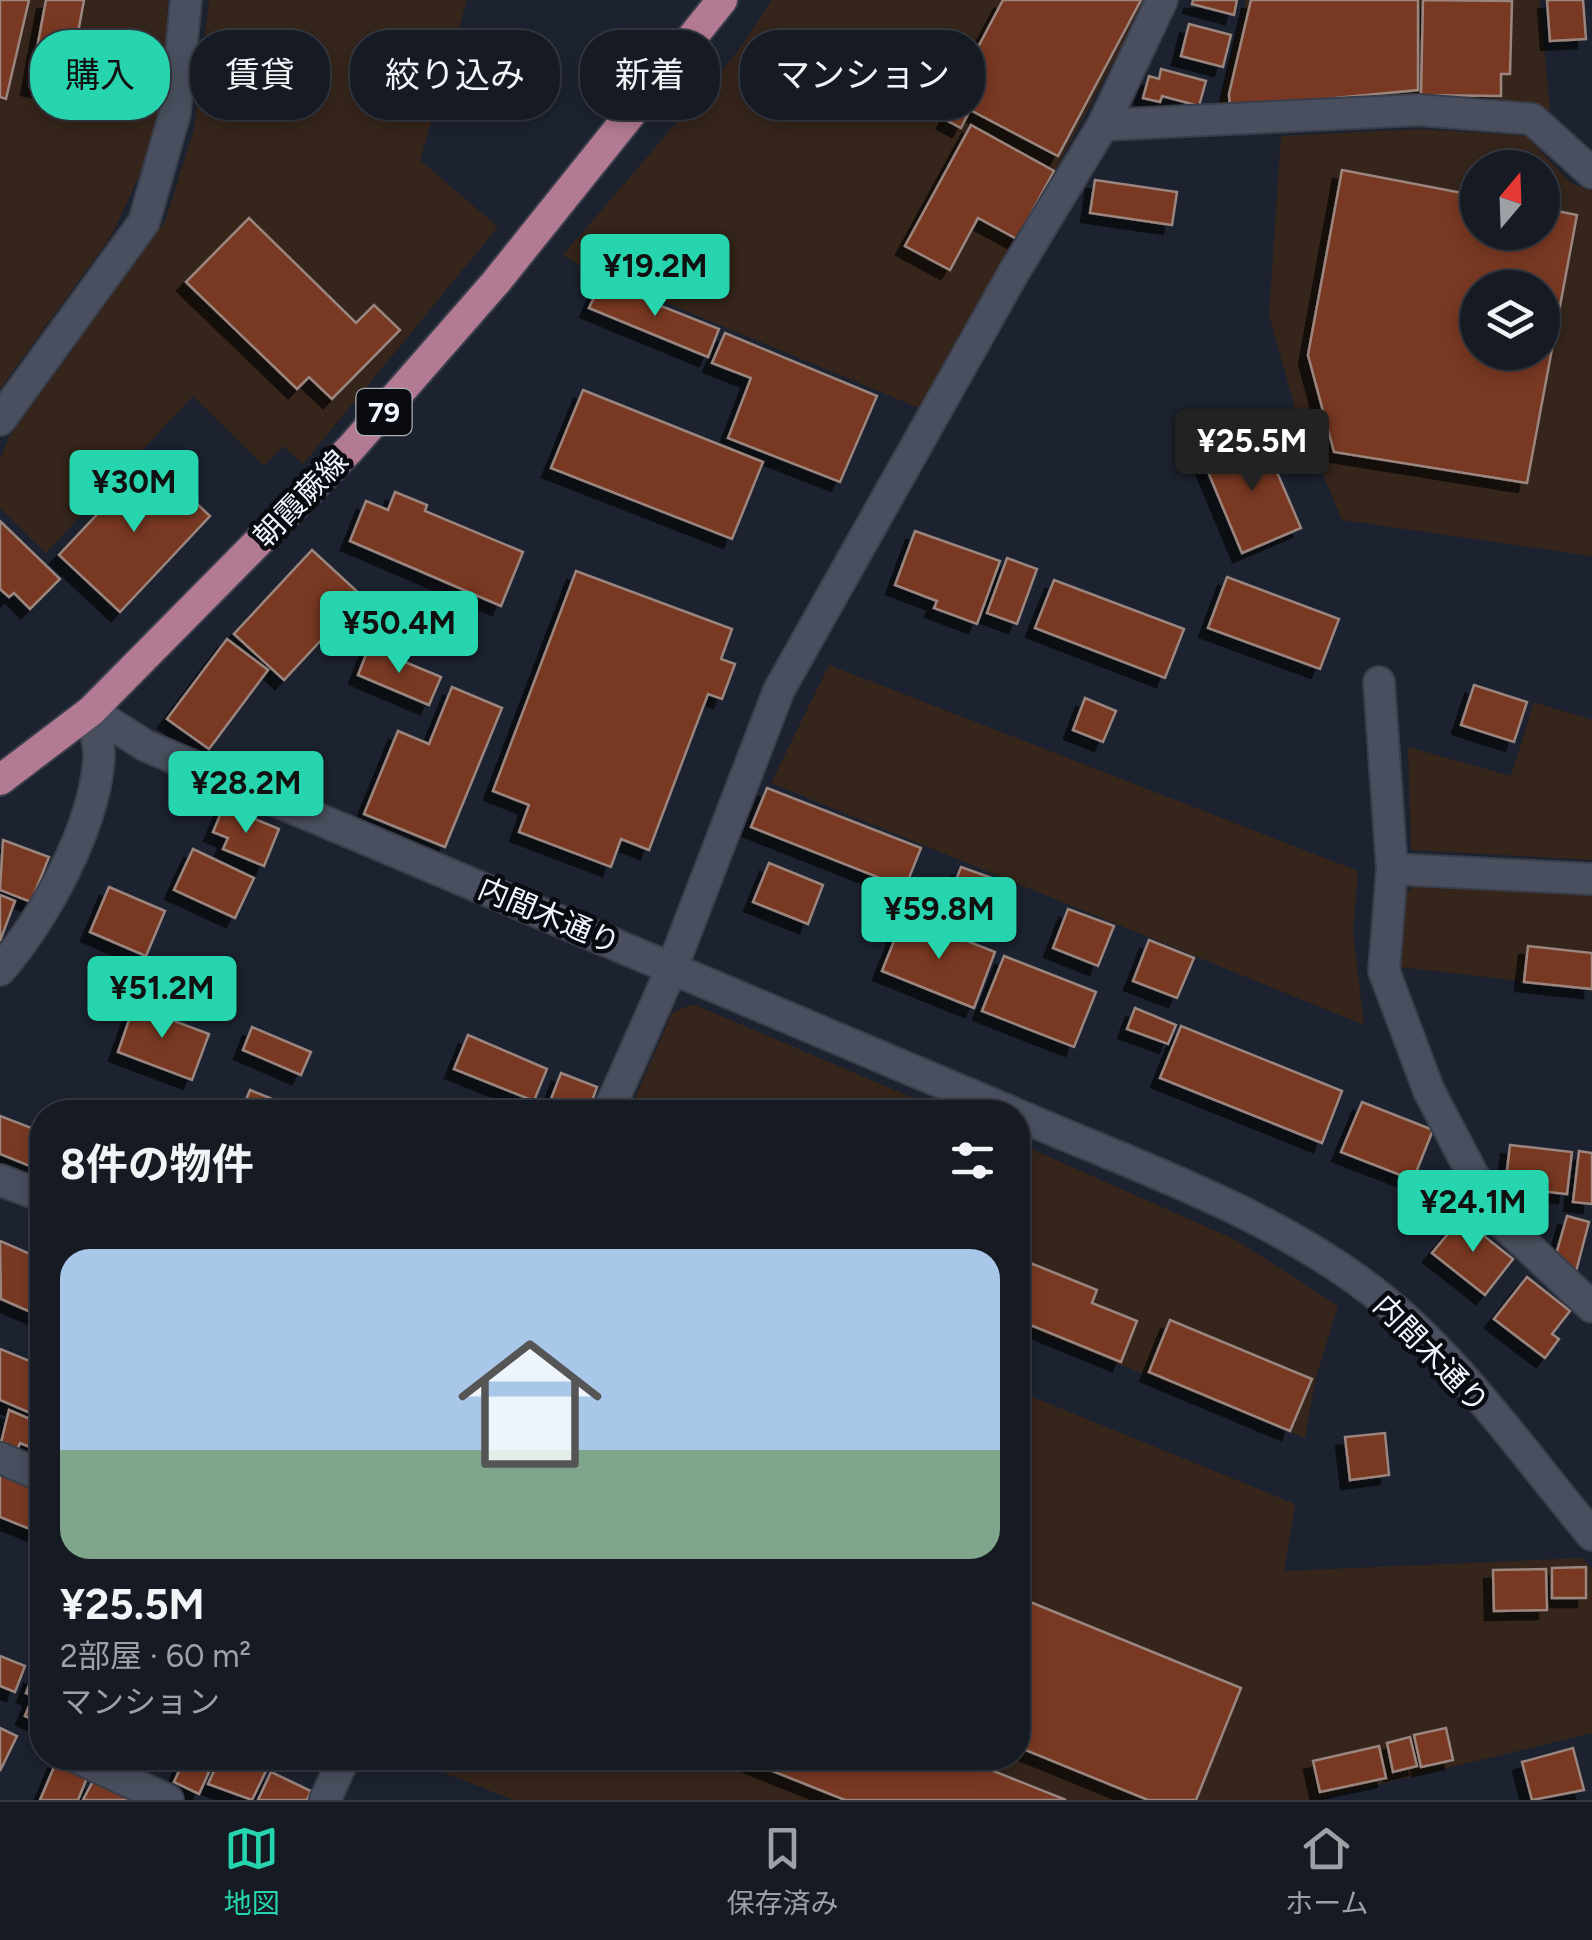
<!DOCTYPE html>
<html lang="ja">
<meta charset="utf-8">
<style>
body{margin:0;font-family:Figtree,"Noto Sans JP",sans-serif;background:#1e232b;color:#f1f3f6;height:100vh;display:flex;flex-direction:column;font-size:38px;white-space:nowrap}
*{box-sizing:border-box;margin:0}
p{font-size:32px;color:#9da1a6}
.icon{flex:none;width:55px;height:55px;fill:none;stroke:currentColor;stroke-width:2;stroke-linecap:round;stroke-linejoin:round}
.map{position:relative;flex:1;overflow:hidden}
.panel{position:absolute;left:30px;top:1100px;width:1000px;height:670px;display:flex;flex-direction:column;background:#151a23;border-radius:40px;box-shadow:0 5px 15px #0003,0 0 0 2px #343841}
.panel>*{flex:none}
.hud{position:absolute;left:30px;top:30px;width:1000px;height:90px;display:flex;gap:20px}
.needle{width:65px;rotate:19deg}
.tools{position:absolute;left:1460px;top:150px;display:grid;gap:20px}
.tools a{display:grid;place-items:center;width:100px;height:100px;border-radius:50%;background:#151a23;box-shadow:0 5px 15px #0003,0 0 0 2px #343841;font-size:50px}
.price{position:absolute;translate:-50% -85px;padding:0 22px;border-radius:10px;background:#26d5ae;color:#111;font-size:32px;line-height:65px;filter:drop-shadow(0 2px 5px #0008)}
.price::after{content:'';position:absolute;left:50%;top:60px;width:30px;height:22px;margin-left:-15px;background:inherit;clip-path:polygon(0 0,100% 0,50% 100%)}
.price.on{background:#222;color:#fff}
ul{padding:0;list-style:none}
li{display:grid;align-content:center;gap:20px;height:530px;padding:0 30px}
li+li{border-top:2px solid #343841}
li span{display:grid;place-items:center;height:310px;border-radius:30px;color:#555}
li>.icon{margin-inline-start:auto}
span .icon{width:180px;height:180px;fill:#fffc;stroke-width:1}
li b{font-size:42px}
h2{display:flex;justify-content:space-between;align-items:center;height:120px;padding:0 30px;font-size:42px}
.chip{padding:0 35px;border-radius:40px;background:#151a23;box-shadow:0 5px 15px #0003,0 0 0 2px #343841;font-size:35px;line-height:90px}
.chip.on{background:#26d5ae;color:#111}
.tab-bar{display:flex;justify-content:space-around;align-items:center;height:140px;border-top:2px solid #343841;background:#151a23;font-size:28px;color:#9da1a6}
.tab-bar a{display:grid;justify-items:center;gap:5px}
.tab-bar .on{color:#26d5ae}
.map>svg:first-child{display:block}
</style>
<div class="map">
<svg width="1592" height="1800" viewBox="0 0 1592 1800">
<defs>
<filter id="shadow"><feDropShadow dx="-9" dy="9" stdDeviation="0" flood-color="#0009"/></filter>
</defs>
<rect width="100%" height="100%" fill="#1c222f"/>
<g fill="#35251b" fill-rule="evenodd">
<path d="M0,0H168L165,80L149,154L112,235L0,389Z"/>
<path d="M209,0H467L420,160L498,227L303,464L283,446L264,466L193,396L46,553L0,508V460L9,437L165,221L194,130Z"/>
<path d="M772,0H1147L989,293L919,408L583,268L563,255L739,50Z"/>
<path d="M1246,0H1540L1550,111L1538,104L1417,98L1217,111Z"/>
<path d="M1421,129L1526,136L1572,184L1592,191V556L1342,520L1295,408L1269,315L1281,136ZM1478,168H1542V232H1478ZM1478,288H1542V352H1478Z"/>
<path d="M829,665L1358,871L1353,933L1364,1025L771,783Z"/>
<path d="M1534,702L1592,720V860L1411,850L1408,747L1511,776Z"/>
<path d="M1418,882L1592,896V989L1399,967L1396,952L1402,897Z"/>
<path d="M693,1004L946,1112H629L672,1013Z"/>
<path d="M1018,1143L1236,1240L1338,1306L1316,1377L1305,1438L1018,1324Z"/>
<path d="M1018,1391L1295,1504L1284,1571L1582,1558L1592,1569V1733L1315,1800H513L407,1758H1018Z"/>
</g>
<g fill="#783720" stroke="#9a867f" stroke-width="2.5" fill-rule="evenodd" filter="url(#shadow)">
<path d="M0,0H29L6,99L0,97Z"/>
<path d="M46,0H84L67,93L30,86Z"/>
<path d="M1003,0H1141L1058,156L970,110L961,128L946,120L955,102L950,100Z"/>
<path d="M1193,0H1237L1234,15L1192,4Z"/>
<path d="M1251,0H1418V90L1230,108L1229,94Z"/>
<path d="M1423,0L1512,1L1510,74H1501V96L1421,95Z"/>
<path d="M1547,0H1583L1586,39L1550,41Z"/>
<path d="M1189,24L1231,35L1223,67L1181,56Z"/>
<path d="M1161,69L1206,81L1199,106L1162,96L1160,102L1143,98L1149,76L1159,79Z"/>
<path d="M971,125L1054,171L1017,239L978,218L950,270L905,246Z"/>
<path d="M1342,170L1478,196V232H1542V208L1577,215L1527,483L1334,452L1308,355ZM1478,288H1542V352H1478Z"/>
<path d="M1095,180L1177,192L1172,225L1090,213Z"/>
<path d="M249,218L356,323L374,305L400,330L332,399L309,377L297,389L186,282Z"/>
<path d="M601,282L719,329L708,357L589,308Z"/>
<path d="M725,333L877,396L840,482L728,438L751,378L712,363Z"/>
<path d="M583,390L763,462L732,539L551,468Z"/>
<path d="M1261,435L1301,528L1242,553L1203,460Z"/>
<path d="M149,459L210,516L120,612L59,555Z"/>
<path d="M395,492L427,505L425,511L523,552L501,606L350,541L366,501L388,510Z"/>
<path d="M0,521L60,579L30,609L14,593L9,597L0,589Z"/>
<path d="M915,531L1000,561L977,624L934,608L937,601L895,585Z"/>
<path d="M312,550L362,596L284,680L234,634Z"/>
<path d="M1007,558L1037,569L1017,624L987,613Z"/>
<path d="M576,571L732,629L721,659L735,664L722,699L708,694L649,850L621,839L611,867L519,832L529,805L493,791Z"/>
<path d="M1227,577L1339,619L1320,669L1208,628Z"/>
<path d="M1054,580L1184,629L1165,678L1035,628Z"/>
<path d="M227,639L268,670L209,749L167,719Z"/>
<path d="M369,647L441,677L429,705L358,675Z"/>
<path d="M1474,685L1527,702L1514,742L1461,725Z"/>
<path d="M452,687L502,708L445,847L364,814L398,731L429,744Z"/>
<path d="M1085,698L1116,711L1103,742L1073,730Z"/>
<path d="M767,788L921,848L905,888L751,827Z"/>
<path d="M224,806L279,829L264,866L223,849L228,838L213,832Z"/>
<path d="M3,840L49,857L31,902L0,890Z"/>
<path d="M193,849L254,878L235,918L174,890Z"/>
<path d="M769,863L823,885L808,924L753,902Z"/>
<path d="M961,867L1003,882L989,920L947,904Z"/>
<path d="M109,887L165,911L146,956L90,932Z"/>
<path d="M0,895L15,901L0,941Z"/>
<path d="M1068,909L1114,926L1098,966L1053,948Z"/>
<path d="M904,916L995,952L974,1008L882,971Z"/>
<path d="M1149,940L1194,958L1177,998L1133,981Z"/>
<path d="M1528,946L1592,953V989L1524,982Z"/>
<path d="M1004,956L1096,992L1074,1047L982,1011Z"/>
<path d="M137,997L153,1003L150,1012L209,1034L192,1080L118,1052Z"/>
<path d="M1135,1008L1176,1025L1168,1044L1127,1029Z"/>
<path d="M1181,1026L1342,1091L1322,1143L1160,1078Z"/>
<path d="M252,1027L311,1052L301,1075L243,1050Z"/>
<path d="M468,1035L547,1069L534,1101L454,1069Z"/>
<path d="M561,1073L597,1087L588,1112H546Z"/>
<path d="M250,1090L292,1107L306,1112H241Z"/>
<path d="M1362,1102L1433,1130L1413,1180L1341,1152Z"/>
<path d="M0,1116L42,1132V1171L0,1154Z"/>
<path d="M1510,1145L1572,1152L1567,1194L1505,1187Z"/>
<path d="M1579,1151L1592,1153V1204L1573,1202Z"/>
<path d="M1567,1216L1589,1222L1573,1283L1553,1265Z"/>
<path d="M1461,1218L1468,1224L1473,1218L1489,1231L1484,1236L1513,1259L1485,1295L1432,1253Z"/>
<path d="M0,1241L42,1259V1317L1,1299Z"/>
<path d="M1018,1258L1097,1290L1092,1303L1137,1321L1121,1362L1018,1320Z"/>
<path d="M1527,1277L1570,1311L1552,1334L1559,1339L1545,1358L1494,1319Z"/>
<path d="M1170,1320L1312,1379L1290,1431L1149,1372Z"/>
<path d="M0,1349L42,1366V1418L0,1400Z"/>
<path d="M9,1410L42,1424V1452L20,1443L16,1453L0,1447Z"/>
<path d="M1385,1433L1389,1475L1350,1480L1345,1437Z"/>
<path d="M0,1474L42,1491V1534L0,1517Z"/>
<path d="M1586,1567V1598H1552V1568Z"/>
<path d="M1546,1569L1547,1610L1494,1611L1493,1570Z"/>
<path d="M1018,1597L1241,1688L1196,1800H1148L1018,1747Z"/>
<path d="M0,1656L25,1666L15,1692L0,1686Z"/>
<path d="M42,1674V1723L25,1716L33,1696L26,1693L33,1675L40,1678Z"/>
<path d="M0,1728L17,1736L0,1771Z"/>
<path d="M1446,1728L1453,1760L1421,1767L1414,1735Z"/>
<path d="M1410,1737L1417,1766L1393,1772L1387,1743Z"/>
<path d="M1379,1746L1386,1778L1320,1792L1313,1761Z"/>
<path d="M1573,1748L1584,1790L1532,1800L1522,1762Z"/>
<path d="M220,1758H238L266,1771L252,1800L208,1784Z"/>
<path d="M740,1758H961L1066,1800H845Z"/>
<path d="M57,1760L89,1773L78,1800H40Z"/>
<path d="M184,1760L209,1772L199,1794L174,1782Z"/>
<path d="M271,1772L311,1791L307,1800H258Z"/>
<path d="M93,1781L133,1800H83Z"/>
</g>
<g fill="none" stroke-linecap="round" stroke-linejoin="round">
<g stroke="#3a3e4a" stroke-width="34">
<g id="minor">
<path d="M1103,125L1419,110L1532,119L1592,173"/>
<path d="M0,420L144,222L175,113L186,0"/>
<path d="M1379,682L1392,869L1384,971L1429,1091L1494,1215L1592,1307"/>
<path d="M91,711L146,746L1011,1112"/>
<path d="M1392,869L1592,879"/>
<path d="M0,970C45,917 94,829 99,758C100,744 93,726 91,711"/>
<path d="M608,1112L672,968L779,690L1014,272L1103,125L1162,0"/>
<path d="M1018,1115C1138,1167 1268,1211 1372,1291C1458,1357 1523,1453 1592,1535"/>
<path d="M0,1180L42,1196"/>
<path d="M0,1458L42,1476"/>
<path d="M78,1758L168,1800"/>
<path d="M325,1800L344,1758"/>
</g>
</g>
<g stroke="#3a3e4a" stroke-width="34">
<path id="major" d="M0,780L91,711L351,448L496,282L722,0"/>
</g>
<use href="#minor" stroke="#494f5e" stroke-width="30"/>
<use href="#major" stroke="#b37b93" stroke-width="30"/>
</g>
<g text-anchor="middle" stroke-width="9" stroke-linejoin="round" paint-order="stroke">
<rect fill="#090b11" stroke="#abafb7" stroke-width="2.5" x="356.5" y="389" width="55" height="46" rx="8"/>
<g font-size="28" font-weight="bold" fill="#f1f5fe">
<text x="384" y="422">79</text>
</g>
<g font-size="30" fill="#f1f5fe" stroke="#090b11">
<text transform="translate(301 499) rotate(-46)" y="10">朝霞蕨線</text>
<text transform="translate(549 916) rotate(23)" y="10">内間木通り</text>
<text transform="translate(1431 1354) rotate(46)" y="10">内間木通り</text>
</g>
</g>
</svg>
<div class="tools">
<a><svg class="needle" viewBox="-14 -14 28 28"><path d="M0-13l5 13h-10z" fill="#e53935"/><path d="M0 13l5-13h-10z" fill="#9da1a6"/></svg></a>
<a><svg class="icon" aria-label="layers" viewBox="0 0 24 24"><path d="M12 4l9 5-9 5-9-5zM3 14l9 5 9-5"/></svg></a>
</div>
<b class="price" style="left:655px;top:319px">¥19.2M</b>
<b class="price on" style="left:1252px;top:494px">¥25.5M</b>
<b class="price" style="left:134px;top:535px">¥30M</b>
<b class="price" style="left:399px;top:676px">¥50.4M</b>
<b class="price" style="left:246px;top:836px">¥28.2M</b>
<b class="price" style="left:939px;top:962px">¥59.8M</b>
<b class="price" style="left:162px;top:1041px">¥51.2M</b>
<b class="price" style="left:1473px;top:1255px">¥24.1M</b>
<div class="hud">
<a class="chip on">購入</a>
<a class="chip">賃貸</a>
<a class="chip">絞り込み</a>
<a class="chip">新着</a>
<a class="chip">マンション</a>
</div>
<section class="panel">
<h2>8件の物件<svg class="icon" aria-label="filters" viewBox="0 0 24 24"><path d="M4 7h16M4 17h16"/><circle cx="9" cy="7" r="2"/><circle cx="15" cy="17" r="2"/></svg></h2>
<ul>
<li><span style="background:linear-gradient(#a9c7e8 65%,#7fa58c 0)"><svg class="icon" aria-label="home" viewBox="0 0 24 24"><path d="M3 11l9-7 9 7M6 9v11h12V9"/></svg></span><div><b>¥25.5M</b><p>2部屋 · 60 m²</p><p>マンション</p></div></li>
</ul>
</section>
</div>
<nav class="tab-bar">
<a class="on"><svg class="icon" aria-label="map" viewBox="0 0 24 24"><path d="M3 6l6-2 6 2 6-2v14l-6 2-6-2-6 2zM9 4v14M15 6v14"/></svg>地図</a>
<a><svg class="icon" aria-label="saved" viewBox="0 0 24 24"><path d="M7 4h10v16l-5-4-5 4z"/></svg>保存済み</a>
<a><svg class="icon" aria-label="home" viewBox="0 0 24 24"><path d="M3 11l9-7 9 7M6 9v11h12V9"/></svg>ホーム</a>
</nav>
